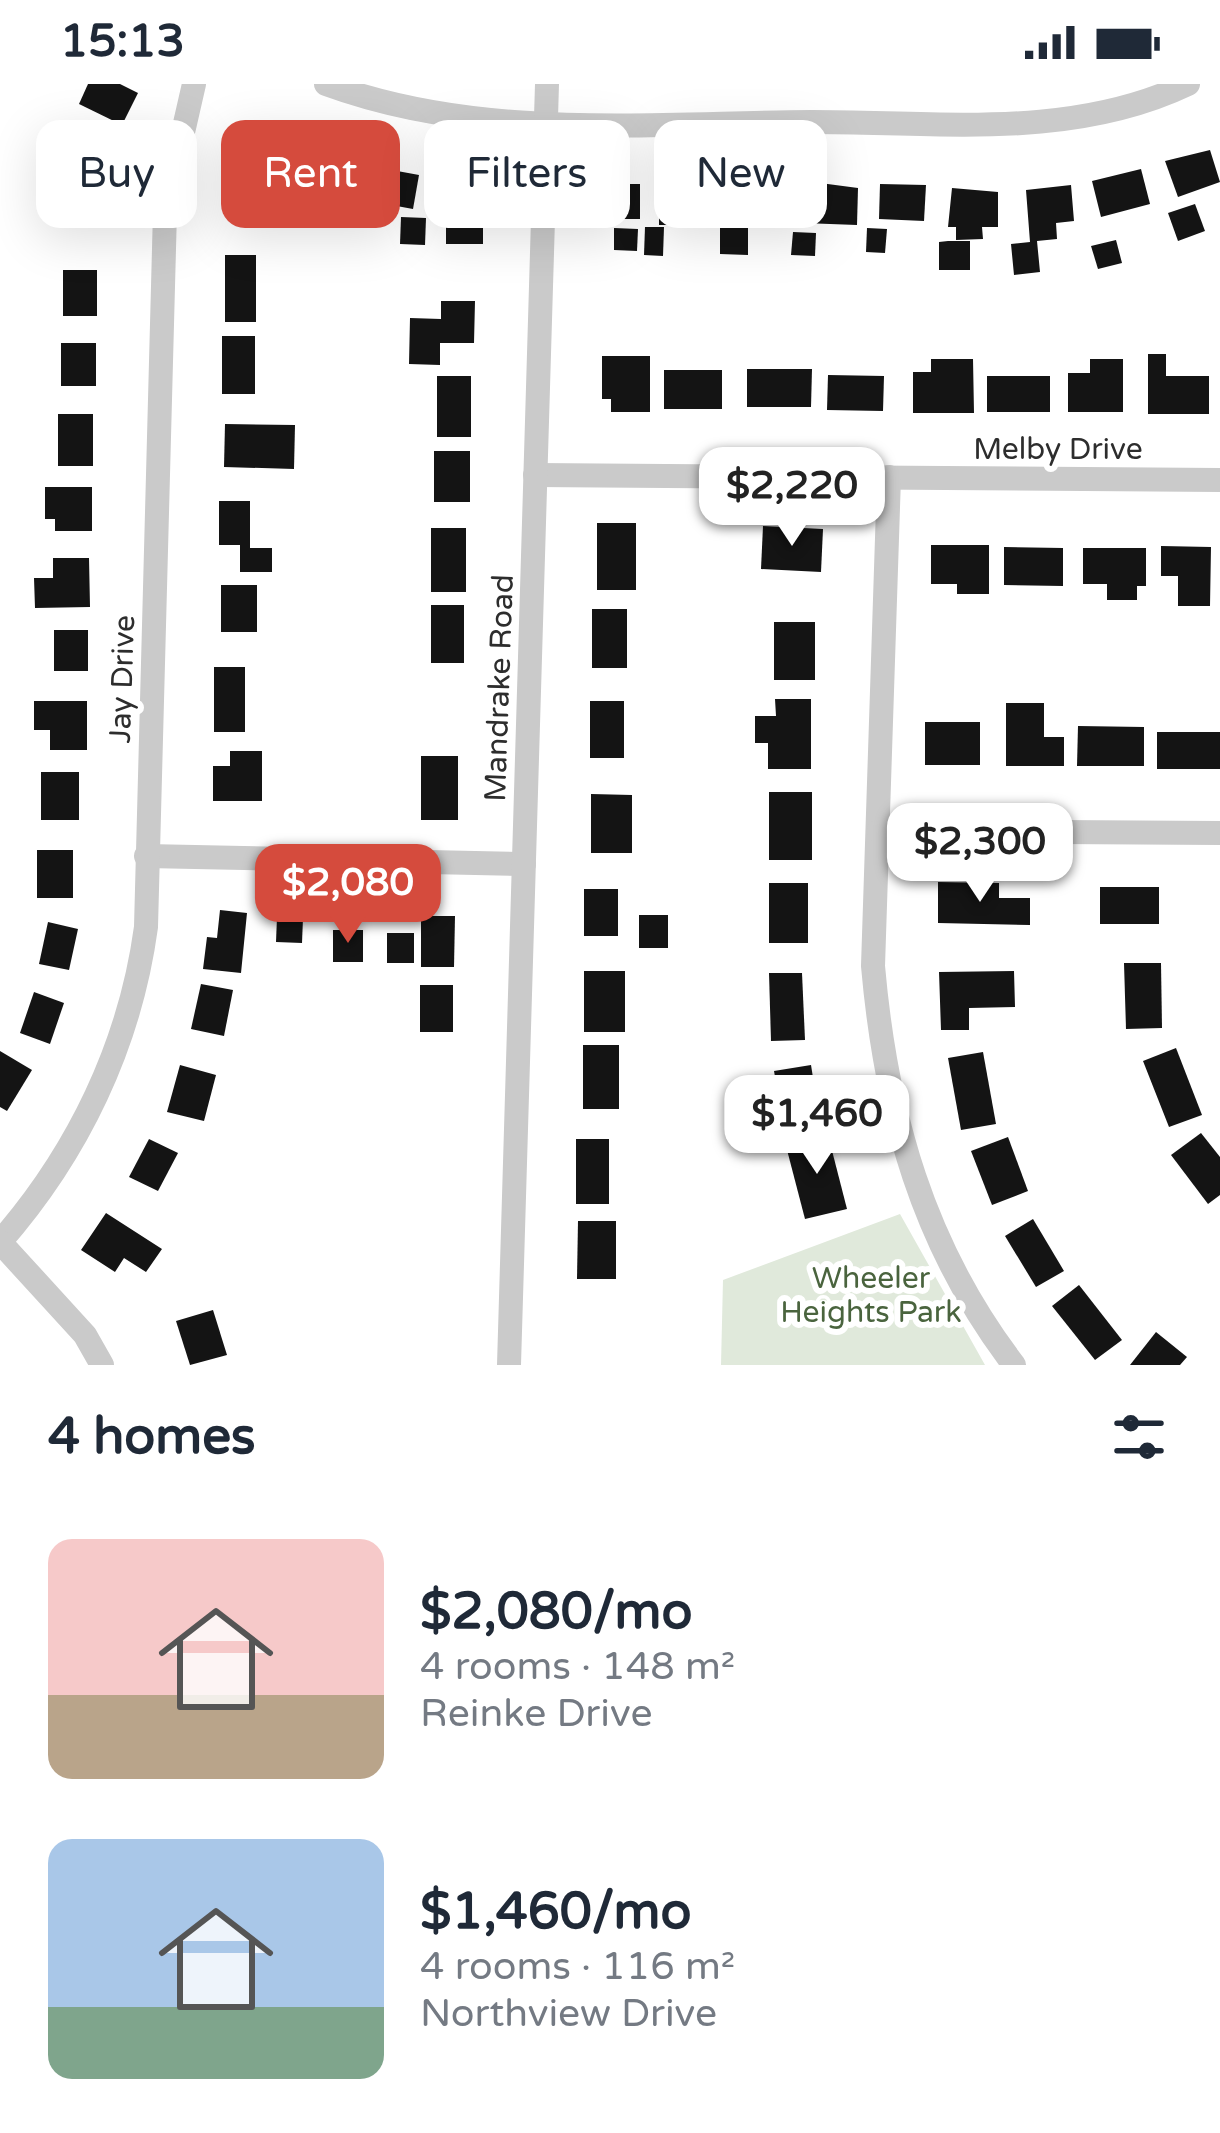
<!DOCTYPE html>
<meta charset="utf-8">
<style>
body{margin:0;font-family:"Varela Round",sans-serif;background:#f2f2f3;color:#1f2937;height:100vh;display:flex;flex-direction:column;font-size:45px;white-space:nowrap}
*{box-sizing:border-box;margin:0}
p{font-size:39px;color:#747a83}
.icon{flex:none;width:66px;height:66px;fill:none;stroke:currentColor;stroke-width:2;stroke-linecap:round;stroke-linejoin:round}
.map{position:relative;height:1281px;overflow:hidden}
.details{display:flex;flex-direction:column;background:#fff;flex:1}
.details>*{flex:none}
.top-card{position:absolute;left:36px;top:36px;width:1149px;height:108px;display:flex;gap:24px}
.price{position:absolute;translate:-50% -102px;padding:0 27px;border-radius:24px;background:#fff;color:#222;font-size:39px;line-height:78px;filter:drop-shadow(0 3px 6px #0008)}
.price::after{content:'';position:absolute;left:50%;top:72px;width:36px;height:27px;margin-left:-18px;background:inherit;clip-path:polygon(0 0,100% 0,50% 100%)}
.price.on{background:#d54b3d;color:#fff}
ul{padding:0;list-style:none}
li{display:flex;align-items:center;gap:36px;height:300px;padding:0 48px}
li span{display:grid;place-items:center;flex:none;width:336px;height:240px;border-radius:24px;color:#555}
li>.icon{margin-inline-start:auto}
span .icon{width:144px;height:144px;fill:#fffc;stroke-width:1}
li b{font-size:51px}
h2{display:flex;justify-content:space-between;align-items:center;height:144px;padding:0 48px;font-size:51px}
.chip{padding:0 42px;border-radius:24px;background:#fff;box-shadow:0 12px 48px #0002;font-size:42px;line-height:108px}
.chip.on{background:#d54b3d;color:#fff}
.status{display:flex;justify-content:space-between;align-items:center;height:84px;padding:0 60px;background:#fff;direction:ltr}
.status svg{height:33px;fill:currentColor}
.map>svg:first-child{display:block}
</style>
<div class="status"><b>15:13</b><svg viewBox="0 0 49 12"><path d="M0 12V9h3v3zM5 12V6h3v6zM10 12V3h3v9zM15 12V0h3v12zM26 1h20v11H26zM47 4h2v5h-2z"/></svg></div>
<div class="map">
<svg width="1220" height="1281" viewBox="0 0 1220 1281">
<rect width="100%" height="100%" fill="#fff"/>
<path fill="#e0e9db" d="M900,1130L985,1281H721L723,1196Z"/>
<g fill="#141414">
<path d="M88,0H120L138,9L122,41L79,20Z"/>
<path d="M237,39L280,51L264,108L221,96Z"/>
<path d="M1210,66L1220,98L1178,113L1165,77Z"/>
<path d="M370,82L419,91L413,125L364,116Z"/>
<path d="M1141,85L1150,120L1101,133L1092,97Z"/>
<rect x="446" y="97" width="37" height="63"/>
<path d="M820,99L858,104L857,141L803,139L804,103Z"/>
<rect x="593" y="100" width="47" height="35"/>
<path d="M880,100L926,101L924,137L879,135Z"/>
<path d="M1071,101L1074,137L1056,139L1057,155L1037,157L1040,188L1014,191L1011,160L1030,158L1026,106Z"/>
<path d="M740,103L783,104V137L739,136Z"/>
<rect x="659" y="104" width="54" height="37"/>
<path d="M952,104L998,108V143H982L983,155L956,156V143H948Z"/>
<path d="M1195,120L1205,147L1178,157L1168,129Z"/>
<path d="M401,133L426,134L425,161L400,160Z"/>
<path d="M645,143H664L663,172L644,171Z"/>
<path d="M720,143H748V171L720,170Z"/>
<path d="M614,144L638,145L637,167L614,166Z"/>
<path d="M867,144L887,145L885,169L866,168Z"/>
<path d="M793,148L816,149L815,172L791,171Z"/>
<path d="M1116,156L1122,179L1098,185L1091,162Z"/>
<path d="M948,157H970V186H939V158Z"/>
<rect x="225" y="171" width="31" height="67"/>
<rect x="63" y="186" width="34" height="46"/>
<path d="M441,217H475L474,259H440V281L409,280L410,234L441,235Z"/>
<rect x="222" y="252" width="33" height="58"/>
<rect x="61" y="259" width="35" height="43"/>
<path d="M1148,270H1166V292H1209V330H1148Z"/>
<path d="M602,272H650V328H611V315H602Z"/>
<path d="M931,275H973L974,329H913V288H931Z"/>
<path d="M1090,275H1123V328H1068V289H1090Z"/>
<path d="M747,285H812L811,323H747Z"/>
<rect x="664" y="286" width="58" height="39"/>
<path d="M828,291L884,292L883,327L827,326Z"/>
<rect x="437" y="292" width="34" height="61"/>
<rect x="987" y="292" width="63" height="36"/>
<rect x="58" y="330" width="35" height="52"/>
<path d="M225,340L295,341L294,385L224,383Z"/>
<rect x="434" y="367" width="36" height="51"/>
<path d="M45,403H92V447H55V435H45Z"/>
<path d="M219,417H250V464H272V488H240V461H219Z"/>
<rect x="597" y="439" width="39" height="67"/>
<path d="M763,442L823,445L821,488L761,485Z"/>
<rect x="431" y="444" width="35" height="64"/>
<path d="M931,461H989V510H957V500H931Z"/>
<path d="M1161,462L1211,463L1210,522H1178V492H1161Z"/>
<path d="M1004,463L1063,464V502L1004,501Z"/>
<path d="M1083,464H1146V502H1137V516H1107V500H1083Z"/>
<path d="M53,474H89L90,523L35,524L34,494H53Z"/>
<rect x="221" y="501" width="36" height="47"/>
<rect x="431" y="521" width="33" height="58"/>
<rect x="592" y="525" width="35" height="59"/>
<rect x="774" y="538" width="41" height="58"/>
<rect x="54" y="546" width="34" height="41"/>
<rect x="214" y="583" width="31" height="65"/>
<path d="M775,615H811V685H768V659H755V632H776Z"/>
<path d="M34,617H87V666H50V646H34Z"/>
<rect x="590" y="617" width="34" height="57"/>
<path d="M1006,619H1044V653H1064V682H1006Z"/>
<rect x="925" y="638" width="55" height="43"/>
<path d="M1078,642L1144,643V682H1077Z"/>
<rect x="1157" y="648" width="63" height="37"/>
<path d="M230,667H262V717H213V682H230Z"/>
<rect x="421" y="672" width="37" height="64"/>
<rect x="41" y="688" width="38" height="48"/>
<rect x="769" y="708" width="43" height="68"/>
<path d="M591,710L632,711V769H591Z"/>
<rect x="37" y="766" width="36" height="48"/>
<path d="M938,798L999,799V814H1030V841L938,839Z"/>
<rect x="769" y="799" width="39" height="60"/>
<rect x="1100" y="803" width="59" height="37"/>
<rect x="584" y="805" width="34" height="47"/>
<path d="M220,826L247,829L241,889L203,885L207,853L217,854Z"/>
<rect x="639" y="831" width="29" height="33"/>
<path d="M421,832H455L454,883H421Z"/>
<path d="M277,833L303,834L302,859L276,858Z"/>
<path d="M48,838L78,845L69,886L39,880Z"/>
<rect x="333" y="846" width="30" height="32"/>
<rect x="387" y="849" width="27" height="30"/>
<path d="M1124,879H1161L1162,944L1126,945Z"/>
<rect x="584" y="887" width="41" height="61"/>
<path d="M1014,887L1015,923L969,924V946H941L939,888Z"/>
<path d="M769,889H802L805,956L771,957Z"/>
<path d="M201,900L233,906L224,952L191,945Z"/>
<rect x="420" y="901" width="33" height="47"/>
<path d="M34,908L64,919L50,960L20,949Z"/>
<rect x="583" y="961" width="36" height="64"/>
<path d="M1176,964L1202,1031L1169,1043L1143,977Z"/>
<path d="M0,967L32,986L7,1027L0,1023Z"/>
<path d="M983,968L996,1040L961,1046L948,974Z"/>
<path d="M180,981L216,991L204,1037L167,1028Z"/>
<path d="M811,981L820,1038L784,1044L774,987Z"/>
<path d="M1201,1049L1220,1073V1111L1208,1120L1171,1071Z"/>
<path d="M828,1051L847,1125L805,1135L786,1062Z"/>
<path d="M1008,1053L1028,1107L992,1121L971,1067Z"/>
<path d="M149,1055L178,1069L158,1107L129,1093Z"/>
<rect x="576" y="1055" width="33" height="65"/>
<path d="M106,1129L162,1165L146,1188L124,1174L115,1188L81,1166Z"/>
<path d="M1033,1135L1064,1187L1036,1203L1005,1152Z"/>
<path d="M578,1137H616V1195H577Z"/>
<path d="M1079,1201L1122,1256L1095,1276L1052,1222Z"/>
<path d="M213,1226L227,1271L190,1281L176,1237Z"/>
<path d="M1156,1248L1187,1273L1180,1281H1130Z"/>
</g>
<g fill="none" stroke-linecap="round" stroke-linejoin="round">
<g stroke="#cacaca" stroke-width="24">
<path d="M326,0C481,57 649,39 812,38C938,38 1071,56 1188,0"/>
<path d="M535,391L1220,396"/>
<path d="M889,393L873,882C886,1030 923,1162 1014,1281"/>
<path d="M879,747L1220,749"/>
<path d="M146,772L524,780"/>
<path d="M0,1158C78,1069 130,961 146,843L165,127L194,0"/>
<path d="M0,1158L85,1251L102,1281"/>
<path d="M509,1281L547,0"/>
</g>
</g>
<g text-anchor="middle" stroke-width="12" stroke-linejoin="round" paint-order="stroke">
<g font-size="30" fill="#2d2d2d" stroke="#fff">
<text x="1058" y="375">Melby Drive</text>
<text transform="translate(122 595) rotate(-88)" y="10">Jay Drive</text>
<text transform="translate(499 604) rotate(-88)" y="10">Mandrake Road</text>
</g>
<g font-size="30" fill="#4a643e" stroke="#fff">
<text x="871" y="1204">Wheeler<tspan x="871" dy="34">Heights Park</tspan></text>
</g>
</g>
</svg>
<b class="price" style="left:792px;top:465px">$2,220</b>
<b class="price" style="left:980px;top:821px">$2,300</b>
<b class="price on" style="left:348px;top:862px">$2,080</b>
<b class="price" style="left:817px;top:1093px">$1,460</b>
<div class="top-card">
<a class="chip">Buy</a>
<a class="chip on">Rent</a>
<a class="chip">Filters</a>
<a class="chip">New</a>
</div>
</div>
<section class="details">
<h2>4 homes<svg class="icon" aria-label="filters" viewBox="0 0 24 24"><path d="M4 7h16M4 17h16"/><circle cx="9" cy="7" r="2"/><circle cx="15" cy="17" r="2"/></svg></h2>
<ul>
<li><span style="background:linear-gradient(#f6c9c9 65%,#b9a48a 0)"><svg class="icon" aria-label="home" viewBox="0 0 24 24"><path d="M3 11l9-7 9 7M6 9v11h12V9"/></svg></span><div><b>$2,080/mo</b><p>4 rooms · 148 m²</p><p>Reinke Drive</p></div></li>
<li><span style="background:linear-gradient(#a9c7e8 70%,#7fa58c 0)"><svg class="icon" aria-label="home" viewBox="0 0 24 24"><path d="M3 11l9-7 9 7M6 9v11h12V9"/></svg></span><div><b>$1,460/mo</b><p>4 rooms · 116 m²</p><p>Northview Drive</p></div></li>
</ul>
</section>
